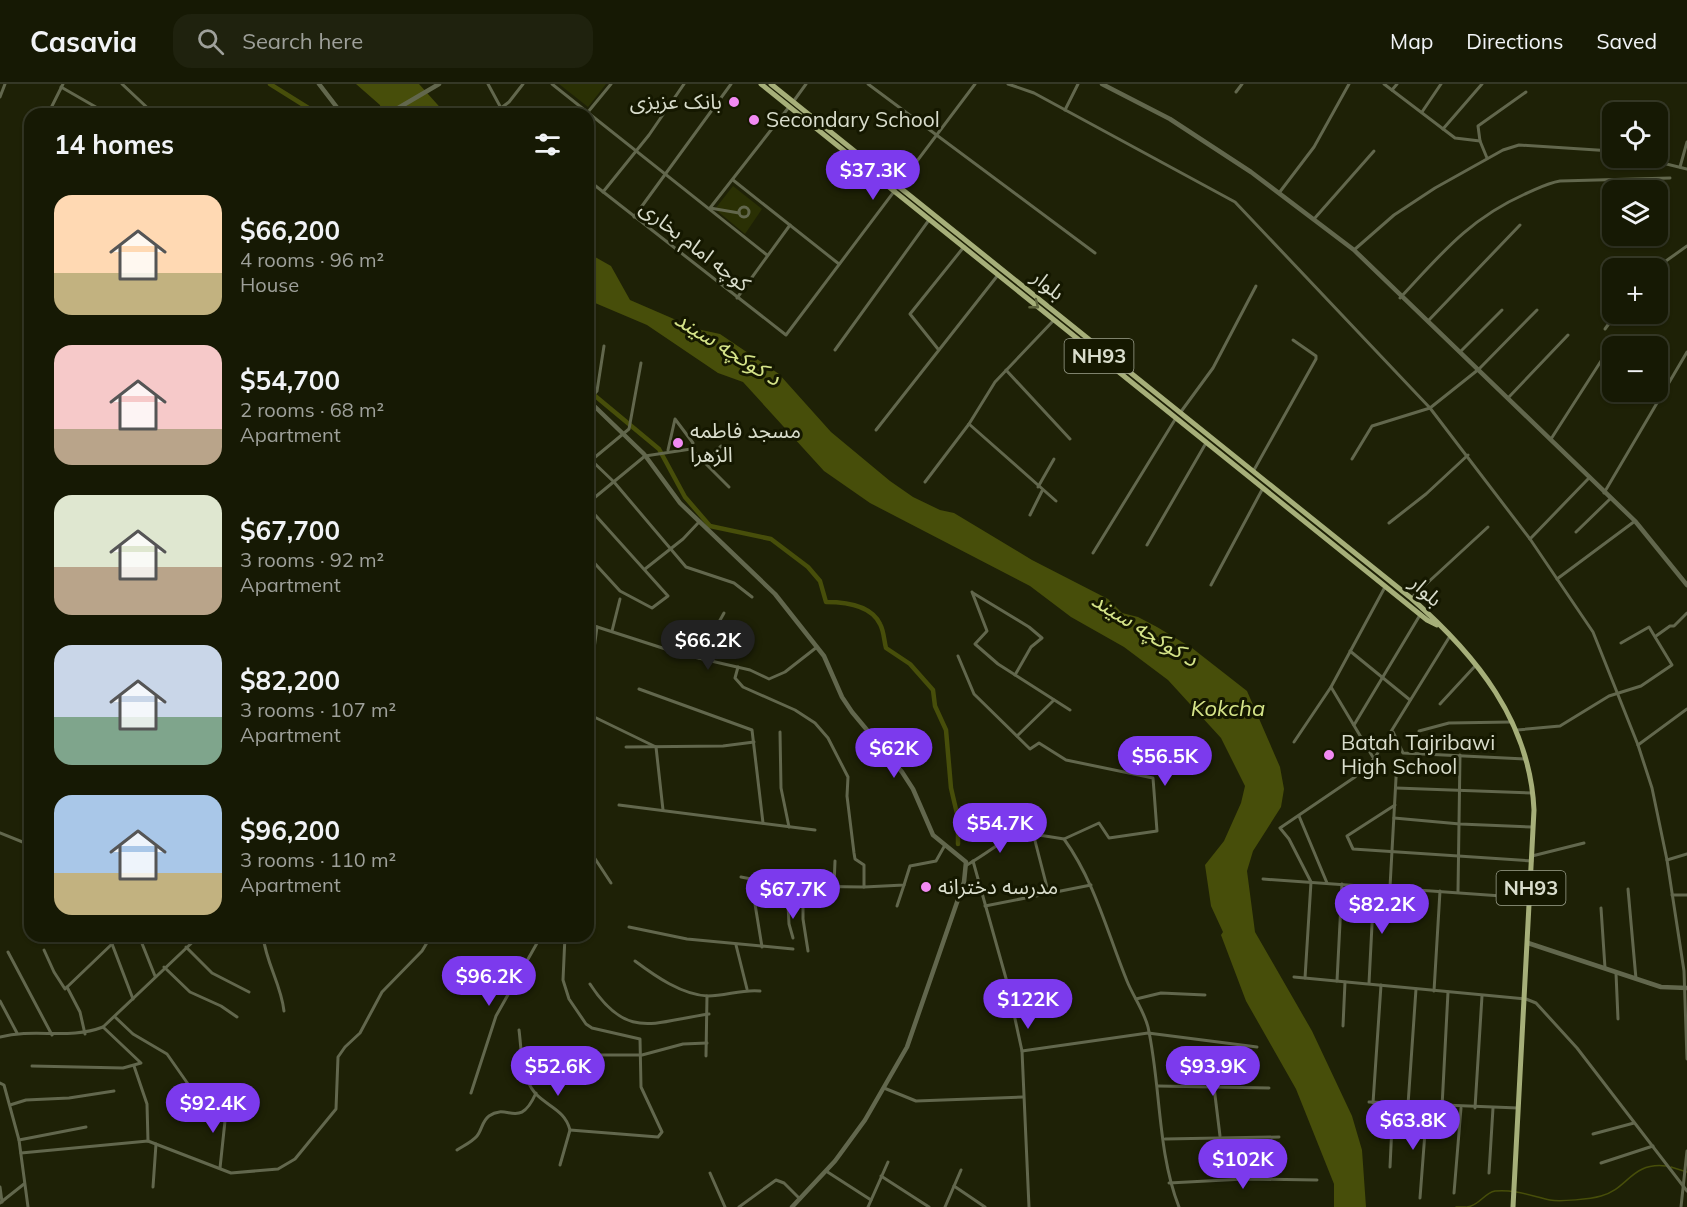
<!DOCTYPE html>
<meta charset="utf-8">
<style>
body{margin:0;font-family:Mulish,"Noto Sans Arabic",sans-serif;background:#1f220e;color:#f1f3f6;height:100vh;display:flex;flex-direction:column;font-size:22px;white-space:nowrap}
*{box-sizing:border-box;margin:0}
p{font-size:20px;color:#9ea09a}
.icon{flex:none;width:33px;height:33px;fill:none;stroke:currentColor;stroke-width:2;stroke-linecap:round;stroke-linejoin:round}
.map{position:relative;flex:1;overflow:hidden}
.details{position:absolute;left:24px;top:24px;width:570px;height:834px;display:flex;flex-direction:column;background:#161904;border-radius:18px;box-shadow:0 2px 4px #0004,0 0 0 2px #353826}
.details>*{flex:none}
.fabs{position:absolute;left:1602px;top:18px;display:grid;gap:12px}
.fabs a{display:grid;place-items:center;width:66px;height:66px;border-radius:12px;background:#161904;box-shadow:0 2px 4px #0004,0 0 0 2px #353826;font-size:30px}
.price{position:absolute;translate:-50% -51px;padding:0 14px;border-radius:21px;background:#7c3aed;color:#fff;font-size:20px;line-height:39px;filter:drop-shadow(0 2px 3px #0008)}
.price::after{content:'';position:absolute;left:50%;top:36px;width:18px;height:14px;margin-left:-9px;background:inherit;clip-path:polygon(0 0,100% 0,50% 100%)}
.price.active{background:#222;color:#fff}
ul{padding:0;list-style:none}
li{display:flex;align-items:center;gap:18px;height:150px;padding:0 30px}
li span{display:grid;place-items:center;flex:none;width:168px;height:120px;border-radius:18px;color:#555}
li>.icon{margin-inline-start:auto}
span .icon{width:72px;height:72px;fill:#fffc;stroke-width:1}
li b{font-size:26px}
h2{display:flex;justify-content:space-between;align-items:center;height:72px;padding:0 30px;font-size:26px}
header{display:flex;align-items:center;gap:36px;box-sizing:border-box;height:84px;padding:0 30px;background:#161904;border-bottom:2px solid #353826}
header strong{font-size:28px}
nav{display:flex;gap:33px;margin-inline-start:auto;font-size:21px}
.search{width:420px;height:54px;background:#1f220e;display:flex;align-items:center;gap:15px;box-sizing:border-box;padding:0 21px;border-radius:18px;color:#9ea09a;font-size:22px}
.map>svg:first-child{display:block}
</style>
<header>
<strong>Casavia</strong>
<div class="search"><svg class="icon" aria-label="search" viewBox="0 0 24 24"><circle cx="10" cy="10" r="6"/><path d="M15 15l6 6"/></svg>Search here</div>
<nav><a>Map</a><a>Directions</a><a>Saved</a></nav>
</header>
<div class="map">
<svg width="1687" height="1123" viewBox="0 0 1687 1123">
<rect width="100%" height="100%" fill="#1e2106"/>
<g fill="#2a3004">
<path d="M559,0H606L588,23Z"/>
<path d="M733,102L762,125L745,150L715,125Z"/>
</g>
<g fill="#474e0a">
<path d="M356,0H419L446,30H381L380,21Z"/>
<path d="M588,169L611,182L630,216L697,245L720,250L779,290L831,348L890,397L913,413L940,426L954,429L1032,476L1108,515L1122,529L1138,533L1157,543L1192,564L1247,607L1280,683L1284,705L1281,723L1253,767L1247,787L1255,848L1312,947L1352,1032L1362,1066L1366,1123H1334V1100L1296,1005L1246,917L1221,851L1223,848L1211,822L1205,781L1224,757L1241,719L1245,702L1221,654L1168,596L1124,563L1071,533L1030,502L870,419L824,387L743,298L718,289L647,241L588,216Z"/>
</g>
<g fill="none" stroke-linecap="round" stroke-linejoin="round">
<g stroke="#474e0a" stroke-width="1.5">
<path d="M1671,1083L1687,1088"/>
<path d="M1456,1123H1466"/>
<path d="M1467,1123C1479,1122 1484,1109 1495,1107C1514,1105 1532,1112 1550,1116C1560,1118 1591,1115 1601,1112C1628,1105 1631,1078 1666,1082"/>
</g>
<g stroke="#474e0a" stroke-width="4.5">
<path d="M270,0L318,30"/>
<path d="M588,306L659,365L685,413L710,442L771,455L808,483L820,497L826,518C844,518 871,521 880,540C884,547 884,557 886,564L910,580L933,606L935,622L946,646L951,704L958,734V760"/>
</g>
<g stroke="#62674d" stroke-width="3">
<path d="M122,0L154,30"/>
<path d="M488,0L501,24L508,30"/>
<path d="M552,0L767,171"/>
<path d="M868,0L1095,169"/>
<path d="M1008,0L1034,9L1235,118L1430,324L1530,455L1593,548L1638,661L1652,704L1667,776L1684,887L1687,975"/>
<path d="M1384,0L1455,54L1480,57"/>
<path d="M61,3L108,30"/>
<path d="M1392,6L1397,0"/>
<path d="M1236,8L1242,0"/>
<path d="M0,13L5,0"/>
<path d="M793,18L806,0"/>
<path d="M1065,26L1078,0"/>
<path d="M588,28L611,0"/>
<path d="M1422,28L1441,0"/>
<path d="M48,30L63,0"/>
<path d="M493,30L509,18L523,0"/>
<path d="M1443,45L1482,0"/>
<path d="M1487,74L1480,57L1478,42L1526,8"/>
<path d="M1642,74L1687,85"/>
<path d="M1680,83L1687,58"/>
<path d="M588,96L786,251L975,0"/>
<path d="M733,96L839,180"/>
<path d="M603,108L649,51L684,0"/>
<path d="M1279,109L1314,63L1349,0"/>
<circle cx="744" cy="128" r="5"/>
<path d="M739,129L710,124L789,23"/>
<path d="M634,133L731,0"/>
<path d="M1314,135L1374,67"/>
<path d="M1354,166L1394,131L1435,104L1503,66L1519,61L1612,67"/>
<path d="M1656,184L1687,162"/>
<path d="M737,214L790,141"/>
<path d="M1400,214C1441,170 1469,135 1525,110C1537,105 1547,99 1560,97L1670,94"/>
<path d="M1428,237L1520,141"/>
<path d="M1605,245L1616,230"/>
<path d="M938,265L910,230L963,164"/>
<path d="M835,266L929,136"/>
<path d="M1460,268L1502,226"/>
<path d="M1006,286L1070,355"/>
<path d="M1508,314L1568,251"/>
<path d="M589,316L597,307L604,262"/>
<path d="M1180,329L1213,284L1256,202"/>
<path d="M969,340L1056,417"/>
<path d="M876,346L998,191"/>
<path d="M1551,355L1610,263"/>
<path d="M668,366L675,335L693,359L691,365"/>
<path d="M588,373L614,398L686,483L734,499L752,513"/>
<path d="M1352,375L1372,342L1430,324L1479,285L1537,226"/>
<path d="M707,378L721,362L729,366"/>
<path d="M588,379L629,345L641,279"/>
<path d="M1254,386L1316,275V272L1293,256"/>
<path d="M925,398L969,340L995,298L1054,236"/>
<path d="M1038,403L1054,375"/>
<path d="M1604,409L1687,268"/>
<path d="M588,419L645,372L691,365L729,403"/>
<path d="M588,423L668,512L652,524L620,507L588,472"/>
<path d="M1030,431L1042,407"/>
<path d="M1389,439L1426,410L1468,371"/>
<path d="M1576,448L1610,415"/>
<path d="M1530,455L1588,395"/>
<path d="M1147,461L1206,359"/>
<path d="M1093,469L1176,334"/>
<path d="M645,485L683,455L699,438"/>
<path d="M1557,495L1635,437"/>
<path d="M1211,501L1263,404"/>
<path d="M972,508L987,547L975,560L998,580L1070,626"/>
<path d="M973,509L1029,543L1042,554L1031,563L1015,591"/>
<path d="M1411,514L1488,443"/>
<path d="M588,540L681,570L750,586L769,595L785,588L817,563"/>
<path d="M612,547L620,515"/>
<path d="M1656,552L1670,542H1674L1687,529"/>
<path d="M1350,567L1410,616"/>
<path d="M593,572L597,543"/>
<path d="M958,572L974,610L1030,665L1039,659L1066,676L1153,694L1157,747L1109,754L1099,739L1064,755"/>
<path d="M699,574L724,529"/>
<path d="M738,583L735,594L743,603L795,626L815,639L828,654L848,693L847,712L854,769L855,775L864,781V803L904,801L910,782L936,777L945,761"/>
<path d="M1331,603L1374,675"/>
<path d="M639,605L752,646L763,739"/>
<path d="M1440,620L1476,581"/>
<path d="M588,630L656,663L663,726"/>
<path d="M1354,641L1420,531"/>
<path d="M1517,646L1560,642L1609,612L1641,602L1672,581L1649,543L1621,559"/>
<path d="M1419,647L1449,639L1511,638"/>
<path d="M780,648L781,704L789,743"/>
<path d="M1393,648L1403,669L1525,675"/>
<path d="M1017,652L1054,616"/>
<path d="M1294,658L1331,603L1385,503"/>
<path d="M1638,661L1687,625"/>
<path d="M626,663L723,662L754,658"/>
<path d="M1396,704L1532,709"/>
<path d="M619,721L815,746"/>
<path d="M1395,721L1347,752L1353,765L1532,777"/>
<path d="M1299,732L1327,799"/>
<path d="M1394,734L1460,740L1532,743"/>
<path d="M0,749L30,761"/>
<path d="M1033,749L1049,811"/>
<path d="M588,764L611,799"/>
<path d="M1532,772L1584,759"/>
<path d="M1667,776L1687,770"/>
<path d="M973,777L1007,898L1022,967L1029,1123"/>
<path d="M967,781C1013,754 1005,744 1064,755C1095,798 1107,848 1127,897C1133,912 1144,927 1148,943C1161,1002 1157,1067 1179,1123"/>
<path d="M741,793L787,802L864,803"/>
<path d="M1263,795L1529,814"/>
<path d="M755,797V820L762,863"/>
<path d="M787,802L789,840L793,854"/>
<path d="M803,802V835L808,867"/>
<path d="M834,802L835,777"/>
<path d="M1390,803L1397,676"/>
<path d="M1628,805L1636,895"/>
<path d="M1458,808L1460,671"/>
<path d="M1672,811H1687"/>
<path d="M897,822L904,801"/>
<path d="M985,822L1091,801"/>
<path d="M1601,824L1605,884"/>
<path d="M629,843L687,855L793,865"/>
<path d="M109,852L133,915"/>
<path d="M139,852L155,892"/>
<path d="M263,852C266,879 281,900 284,927"/>
<path d="M565,852L563,896L569,915L586,940L592,944L640,955L641,1003L662,1048L658,1053L570,1046"/>
<path d="M736,861L747,905"/>
<path d="M186,863L212,889L249,908"/>
<path d="M44,866L54,888L65,905L112,860"/>
<path d="M8,868L52,951"/>
<path d="M635,877C655,892 682,911 708,912C726,912 742,905 760,907"/>
<path d="M164,883L190,908L221,922L237,933"/>
<path d="M1616,889L1618,935"/>
<path d="M1294,893L1526,915L1536,919L1577,964L1687,1107"/>
<path d="M1305,894L1311,798L1289,755L1280,744L1355,693L1374,675L1450,552"/>
<path d="M1337,897L1342,800"/>
<path d="M1369,899L1374,802"/>
<path d="M590,900C627,957 653,938 709,930"/>
<path d="M67,903L80,928L85,950"/>
<path d="M1434,907L1440,807"/>
<path d="M1136,915L1161,909L1205,911"/>
<path d="M0,917L17,949"/>
<path d="M115,933L133,950L167,970L188,1000"/>
<path d="M1343,942L1345,898"/>
<path d="M519,946C522,968 520,991 535,1009C548,1023 565,1026 570,1046L560,1081"/>
<path d="M0,953C35,944 69,956 103,943L199,852"/>
<path d="M1022,967L1148,949L1257,963"/>
<path d="M577,971H642L683,960L707,959"/>
<path d="M706,972L707,912"/>
<path d="M32,982L123,984L141,979L103,943"/>
<path d="M134,982L147,1020L148,1057"/>
<path d="M0,999L4,1001L19,1056L28,1123"/>
<path d="M1158,1002L1269,1004"/>
<path d="M1214,1003L1220,1052"/>
<path d="M884,1004L916,1017L1023,1013"/>
<path d="M471,1009L496,932L541,852"/>
<path d="M1369,1018L1518,1024"/>
<path d="M1373,1019L1381,901"/>
<path d="M10,1021L26,1016L69,1014L114,1007"/>
<path d="M1408,1021L1416,905"/>
<path d="M1442,1023L1448,908"/>
<path d="M1475,1024L1482,912"/>
<path d="M1593,1050L1634,1039"/>
<path d="M1165,1055L1279,1053"/>
<path d="M19,1056L86,1043"/>
<path d="M457,1066C463,1062 472,1058 477,1052C482,1046 482,1037 489,1032C508,1018 519,1047 536,1009"/>
<path d="M21,1069L148,1057L231,1089L278,1085L295,1075L336,1025L338,973L345,963L360,949L382,908L422,867L431,852"/>
<path d="M1601,1079L1653,1062"/>
<path d="M1390,1083L1393,1020"/>
<path d="M220,1084L227,1018"/>
<path d="M826,1087L871,1116"/>
<path d="M710,1089L725,1123"/>
<path d="M1489,1089L1493,1024"/>
<path d="M881,1092L929,1123"/>
<path d="M1169,1099L1244,1095L1317,1096"/>
<path d="M954,1102L985,1123"/>
<path d="M0,1103L2,1118"/>
<path d="M153,1103L156,1060"/>
<path d="M1454,1109L1461,1024"/>
<path d="M1420,1114L1427,1022"/>
<path d="M0,1119L24,1100"/>
<path d="M739,1123L776,1096L784,1099L800,1115"/>
<path d="M868,1123L888,1078"/>
<path d="M945,1123L961,1086"/>
<path d="M1681,1123L1687,1067"/>
</g>
<g stroke="#62674d" stroke-width="4.5">
<path d="M319,0L342,30"/>
<path d="M1102,0L1170,35L1251,88L1354,166L1635,437L1687,501"/>
<path d="M388,30L439,0"/>
<path d="M588,316L644,370L680,419L775,510L824,572L842,613L852,628L902,688L913,705L933,751L966,778L964,798L907,963L865,1036L835,1077L792,1123"/>
<path d="M1528,859L1661,903L1687,904"/>
</g>
<g stroke="#a6af79" stroke-width="5">
<path d="M761,0L1427,536L1437,541"/>
<path d="M771,0L1411,514C1476,571 1530,637 1534,726L1513,1123"/>
</g>
</g>
<defs><path id="oneway-chevron" d="M-2-3.5L2.5 0L-2 3.5" fill="none" stroke-width="1.6" stroke-linecap="round" stroke-linejoin="round" transform="scale(1.5)"/></defs>
<use stroke="#5e643c" href="#oneway-chevron" transform="translate(1035 221) rotate(38)"/>
<g fill="#f28af3" stroke="#151800" stroke-width="2">
<circle cx="734" cy="18" r="6"/>
<circle cx="754" cy="36" r="6"/>
<circle cx="678" cy="359" r="6"/>
<circle cx="1329" cy="671" r="6"/>
<circle cx="926" cy="803" r="6"/>
</g>
<g text-anchor="middle" stroke-width="6" stroke-linejoin="round" paint-order="stroke">
<g fill="#151800" stroke="#9ea28f" stroke-width="1.5">
<rect x="1064.5" y="255" width="69" height="34" rx="4.5"/>
<rect x="1496.5" y="787" width="69" height="34" rx="4.5"/>
</g>
<g font-size="20" font-weight="bold" fill="#d9ddcc">
<text x="1099" y="279">NH93</text>
<text x="1531" y="811">NH93</text>
</g>
<g font-size="21" fill="#d9ddcc" stroke="#151800" text-anchor="start">
<text x="722" y="25" text-anchor="end">بانک عزیزی</text>
<text x="766" y="43">Secondary School</text>
<text x="690" y="354">مسجد فاطمه<tspan x="690" dy="24">الزهرا</tspan></text>
<text x="1341" y="666">Batah Tajribawi<tspan x="1341" dy="24">High School</tspan></text>
<text x="938" y="810">مدرسه دخترانه</text>
</g>
<g font-size="21" fill="#d9ddcc" stroke="#151800">
<text transform="translate(695 162) rotate(38)" y="7">کوچه امام بخاری</text>
<text transform="translate(1048 201) rotate(39)" y="7">بلوار</text>
<text transform="translate(1426 507) rotate(42)" y="7">بلوار</text>
</g>
<g font-size="22" font-style="italic" fill="#d5e488" stroke="#151800">
<text transform="translate(728 264) rotate(32)" y="8">د کوکچه سیند</text>
<text transform="translate(1145 545) rotate(32)" y="8">د کوکچه سیند</text>
<text x="1228" y="632">Kokcha</text>
</g>
</g>
</svg>
<div class="fabs">
<a><svg class="icon" aria-label="locate" viewBox="0 0 24 24"><circle cx="12" cy="12" r="6"/><path d="M12 2v4M12 18v4M2 12h4M18 12h4"/></svg></a>
<a><svg class="icon" aria-label="layers" viewBox="0 0 24 24"><path d="M12 4l9 5-9 5-9-5zM3 14l9 5 9-5"/></svg></a>
<a>+</a>
<a>−</a>
</div>
<b class="price" style="left:873px;top:117px">$37.3K</b>
<b class="price active" style="left:708px;top:587px">$66.2K</b>
<b class="price" style="left:894px;top:695px">$62K</b>
<b class="price" style="left:1165px;top:703px">$56.5K</b>
<b class="price" style="left:1000px;top:770px">$54.7K</b>
<b class="price" style="left:793px;top:836px">$67.7K</b>
<b class="price" style="left:1382px;top:851px">$82.2K</b>
<b class="price" style="left:489px;top:923px">$96.2K</b>
<b class="price" style="left:1028px;top:946px">$122K</b>
<b class="price" style="left:558px;top:1013px">$52.6K</b>
<b class="price" style="left:1213px;top:1013px">$93.9K</b>
<b class="price" style="left:213px;top:1050px">$92.4K</b>
<b class="price" style="left:1413px;top:1067px">$63.8K</b>
<b class="price" style="left:1243px;top:1106px">$102K</b>
<section class="details">
<h2>14 homes<svg class="icon" aria-label="filters" viewBox="0 0 24 24"><path d="M4 7h16M4 17h16"/><circle cx="9" cy="7" r="2"/><circle cx="15" cy="17" r="2"/></svg></h2>
<ul>
<li><span style="background:linear-gradient(#ffd9b3 65%,#c2b280 0)"><svg class="icon" aria-label="home" viewBox="0 0 24 24"><path d="M3 11l9-7 9 7M6 9v11h12V9"/></svg></span><div><b>$66,200</b><p>4 rooms · 96 m²</p><p>House</p></div></li>
<li><span style="background:linear-gradient(#f6c9c9 70%,#b9a48a 0)"><svg class="icon" aria-label="home" viewBox="0 0 24 24"><path d="M3 11l9-7 9 7M6 9v11h12V9"/></svg></span><div><b>$54,700</b><p>2 rooms · 68 m²</p><p>Apartment</p></div></li>
<li><span style="background:linear-gradient(#dfe7d0 60%,#b9a48a 0)"><svg class="icon" aria-label="home" viewBox="0 0 24 24"><path d="M3 11l9-7 9 7M6 9v11h12V9"/></svg></span><div><b>$67,700</b><p>3 rooms · 92 m²</p><p>Apartment</p></div></li>
<li><span style="background:linear-gradient(#c9d6e8 60%,#7fa58c 0)"><svg class="icon" aria-label="home" viewBox="0 0 24 24"><path d="M3 11l9-7 9 7M6 9v11h12V9"/></svg></span><div><b>$82,200</b><p>3 rooms · 107 m²</p><p>Apartment</p></div></li>
<li><span style="background:linear-gradient(#a9c7e8 65%,#c2b280 0)"><svg class="icon" aria-label="home" viewBox="0 0 24 24"><path d="M3 11l9-7 9 7M6 9v11h12V9"/></svg></span><div><b>$96,200</b><p>3 rooms · 110 m²</p><p>Apartment</p></div></li>
</ul>
</section>
</div>
